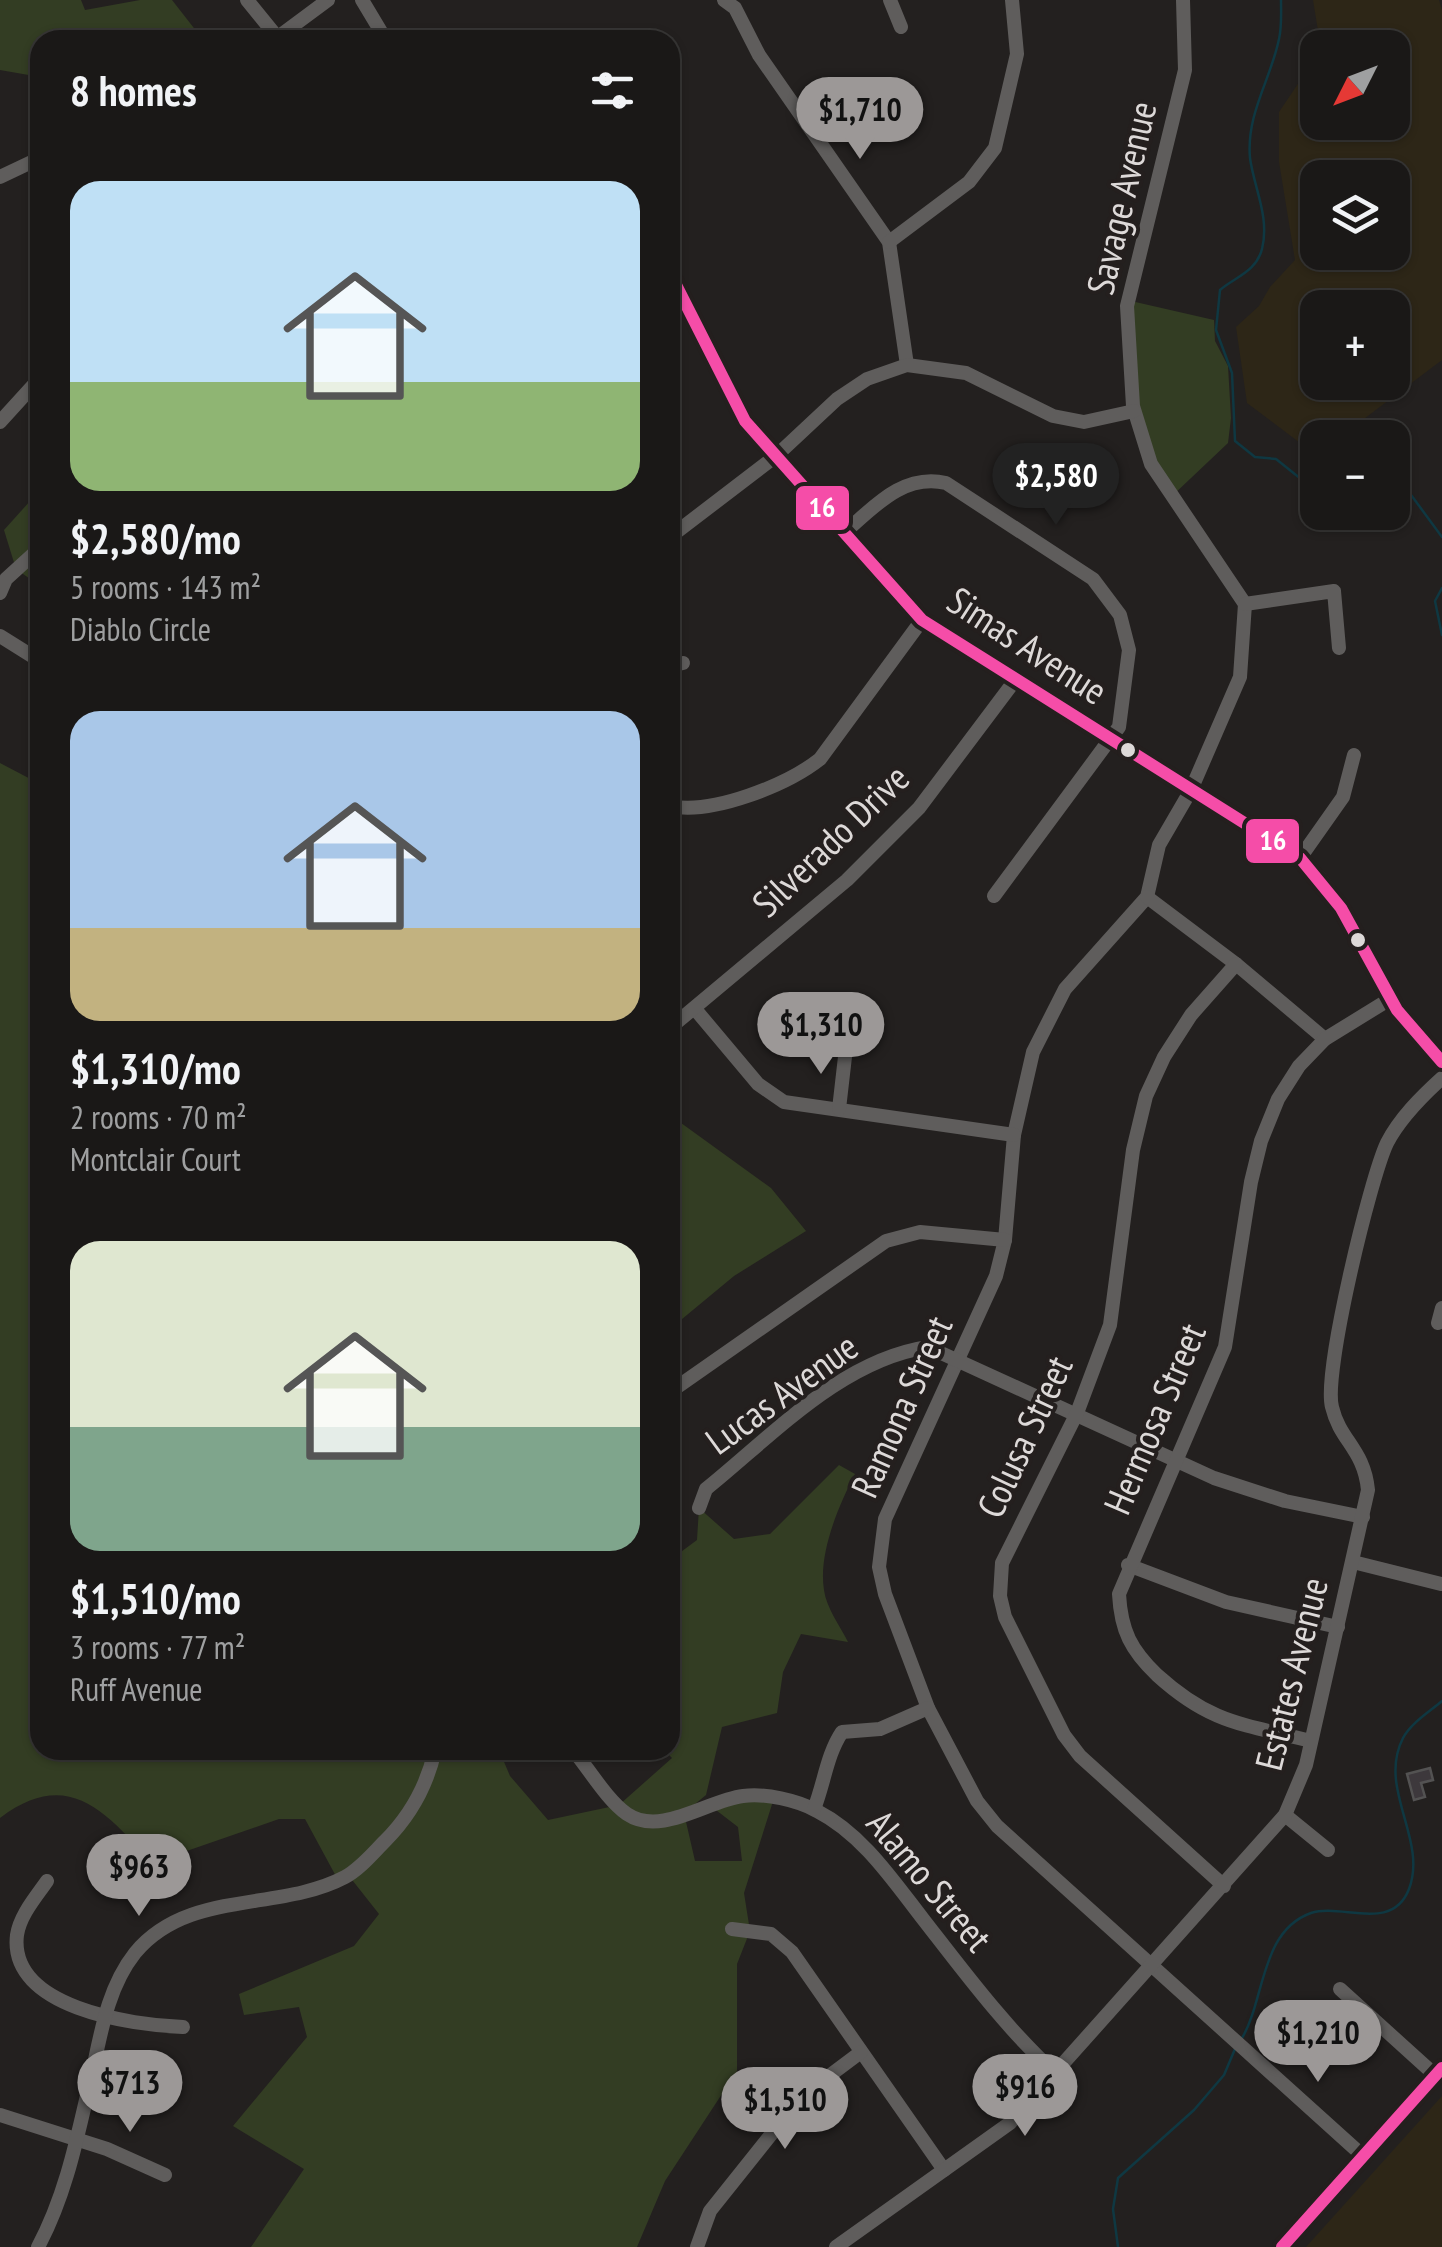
<!DOCTYPE html>
<meta charset="utf-8">
<style>
body{margin:0;font-family:"PT Sans Narrow",sans-serif;background:#232120;color:#f1f3f6;height:100vh;display:flex;flex-direction:column;font-size:38px;white-space:nowrap}
*{box-sizing:border-box;margin:0}
p{font-size:32px;color:#9fa0a1}
.icon{flex:none;width:55px;height:55px;fill:none;stroke:currentColor;stroke-width:2;stroke-linecap:round;stroke-linejoin:round}
.map{position:relative;flex:1;overflow:hidden}
.sheet{position:absolute;left:30px;top:30px;width:650px;height:1730px;display:flex;flex-direction:column;background:#1a1817;border-radius:30px;box-shadow:0 2px 8px #0004,0 0 0 2px #383736}
.sheet>*{flex:none}
.needle{width:65px;rotate:228deg}
.tools{position:absolute;left:1300px;top:30px;display:grid;gap:20px}
.tools a{display:grid;place-items:center;width:110px;height:110px;border-radius:20px;background:#1a1817;box-shadow:0 2px 8px #0004,0 0 0 2px #383736;font-size:50px}
.price{position:absolute;translate:-50% -85px;padding:0 22px;border-radius:35px;background:#9c9897;color:#111;font-size:32px;line-height:65px;filter:drop-shadow(0 2px 5px #0008)}
.price::after{content:'';position:absolute;left:50%;top:60px;width:30px;height:22px;margin-left:-15px;background:inherit;clip-path:polygon(0 0,100% 0,50% 100%)}
.price.current{background:#222;color:#fff}
ul{padding:0;list-style:none}
li{display:grid;align-content:center;gap:20px;height:530px;padding:0 40px}
li span{display:grid;place-items:center;height:310px;border-radius:30px;color:#555}
li>.icon{margin-inline-start:auto}
span .icon{width:180px;height:180px;fill:#fffc;stroke-width:1}
li b{font-size:42px}
h2{display:flex;justify-content:space-between;align-items:center;height:120px;padding:0 40px;font-size:42px}
.map>svg:first-child{display:block}
</style>
<div class="map">
<svg width="1442" height="2247" viewBox="0 0 1442 2247">
<rect width="100%" height="100%" fill="#23201f"/>
<g fill="#2d2617" fill-rule="evenodd">
<path d="M1313,0H1439L1442,10V360L1340,437L1318,438L1316,455L1247,403L1236,327L1259,306L1270,287L1295,260L1279,162V112L1312,63L1319,37ZM1318,48H1392V122H1318ZM1318,178H1392V252H1318ZM1318,308H1392V382H1318Z"/>
<path d="M1442,2096V2247H1306Z"/>
</g>
<g fill="#333d23">
<path d="M0,0H81L85,10L140,0H172L197,32L181,40H40V77L0,70Z"/>
<path d="M1131,301L1214,320L1215,341L1228,366L1231,418L1228,443L1172,496L1136,413Z"/>
<path d="M40,490V586L16,569L4,530Z"/>
<path d="M0,763L40,784V1750H499L510,1776L548,1820L619,1805L672,1758L664,1750H670V1560L697,1540L699,1508L734,1539L770,1534L839,1465L855,1474C839,1505 818,1553 824,1590C826,1607 840,1626 848,1642L801,1634L783,1672L777,1713L722,1727L706,1795L684,1813L695,1861H742L738,1827L712,1807L774,1798L744,1893L750,1931L737,1964V2071L665,2181L637,2247H251L304,2169L233,2126L307,2037L299,2007L244,2015L239,1994L354,1946L379,1914L349,1876L338,1880L305,1819H279L152,1863C105,1811 68,1767 0,1818Z"/>
<path d="M670,1115L771,1188L806,1231L734,1276L670,1329Z"/>
</g>
<g fill="none" stroke-linecap="round" stroke-linejoin="round">
<g stroke="#0f3842" stroke-width="2.5">
<path d="M1281,0C1281,13 1282,26 1279,39C1271,79 1246,114 1250,158C1254,188 1270,217 1262,249C1256,272 1235,277 1220,290L1216,330L1232,373L1235,441L1255,457L1276,459L1301,479H1318"/>
<path d="M1392,478L1403,484L1442,537"/>
<path d="M1442,588L1435,601L1442,635"/>
<path d="M1242,2038C1265,2000 1260,1931 1311,1913C1342,1903 1392,1933 1409,1889C1428,1839 1377,1789 1403,1738C1411,1723 1429,1712 1442,1701"/>
<path d="M1118,2247L1113,2209L1118,2178L1194,2110L1224,2075L1235,2049"/>
</g>
</g>
<path fill="#3d383c" stroke="#535252" stroke-width="2.5" d="M1430,1768L1433,1780L1421,1783L1425,1797L1414,1800L1407,1774Z"/>
<g fill="none" stroke-linecap="round" stroke-linejoin="round">
<g stroke="#5f5d5c" stroke-width="14">
<path d="M247,0L277,37"/>
<path d="M362,0L386,40"/>
<path d="M724,0L735,8L759,55L889,242L907,365"/>
<path d="M890,0L901,27"/>
<path d="M1183,0L1185,70L1127,306L1133,406L1151,464L1245,604L1240,677L1191,790L1159,845L1147,897L1065,989L1033,1052L1014,1135L1005,1240L996,1276L885,1519L879,1567L885,1594L928,1708L977,1801L997,1826L1363,2156"/>
<path d="M274,40L328,0"/>
<path d="M0,177L40,158"/>
<path d="M889,242L969,182L995,148L1017,54L1012,0"/>
<path d="M670,273L745,421L922,620L1300,858C1346,897 1361,953 1392,1002C1406,1024 1424,1043 1442,1062"/>
<path d="M0,422L40,378"/>
<path d="M844,533C874,507 903,473 946,483L1093,579L1120,615L1129,650L1119,727L994,896"/>
<path d="M670,537L776,456L837,399L867,379L907,365L966,373L1053,416L1084,422L1134,411"/>
<path d="M0,593L6,579L40,548"/>
<path d="M1245,604L1334,591L1339,648"/>
<path d="M0,636L40,661"/>
<path d="M670,666L683,663"/>
<path d="M670,806C712,815 787,785 820,759L922,620"/>
<path d="M1300,858L1343,797L1354,755"/>
<path d="M1147,897L1236,964L1325,1039"/>
<path d="M695,1009L758,1084L784,1102L1014,1135"/>
<path d="M670,1028L847,880L919,808L1016,679"/>
<path d="M839,1109L846,1048L840,1036"/>
<path d="M1438,1323L1442,1308"/>
<path d="M670,1392L886,1241L920,1232L1005,1240"/>
<path d="M699,1508L706,1489C772,1436 841,1360 928,1347L1214,1478L1285,1501L1363,1517"/>
<path d="M1353,1562L1441,1584"/>
<path d="M1128,1565L1226,1602L1338,1627"/>
<path d="M1311,1741C1243,1724 1211,1724 1157,1675C1131,1650 1121,1631 1119,1594L1225,1347L1251,1182L1261,1141L1278,1099L1299,1066L1325,1039L1390,999"/>
<path d="M573,1750C589,1769 607,1800 627,1814C661,1837 708,1800 743,1796C765,1793 797,1800 817,1811C862,1834 892,1879 923,1919C965,1973 1005,2027 1056,2074"/>
<path d="M814,1809C824,1784 827,1754 842,1732L880,1729L928,1708"/>
<path d="M1285,1815L1328,1850"/>
<path d="M47,1881C36,1897 20,1915 17,1935C8,2008 132,2025 183,2027"/>
<path d="M1224,1886L1080,1756L1064,1735L1005,1617L1000,1596L1002,1563L1077,1413L1110,1325L1133,1150L1146,1096L1164,1057L1191,1015L1236,964"/>
<path d="M732,1929L771,1934L792,1952L944,2170"/>
<path d="M1340,1989L1435,2075"/>
<path d="M0,2115L107,2149L165,2175"/>
<path d="M38,2247C67,2193 78,2133 92,2074C101,2032 108,1987 135,1953C188,1889 279,1912 345,1877C360,1869 373,1853 385,1841C411,1815 427,1786 435,1750"/>
<path d="M697,2247L710,2211L801,2097L861,2052"/>
<path d="M836,2247L1010,2123L1285,1815L1306,1765L1368,1490C1364,1449 1340,1441 1332,1407C1323,1373 1370,1179 1387,1143C1400,1118 1421,1097 1442,1078"/>
</g>
<path stroke="#645a5b" stroke-width="18" d="M1282,2247L1442,2068"/>
<g stroke="#241f1e" stroke-width="20">
<g id="bus-1">
<path d="M670,273L745,421L922,620L1300,858L1341,908L1397,1010L1442,1062"/>
<path d="M1282,2247L1442,2068"/>
</g>
</g>
<use href="#bus-1" stroke="#f54da8" stroke-width="12"/>
</g>
<g fill="#ddd9d8" stroke="#241f1e" stroke-width="4">
<circle cx="1128" cy="750" r="9"/>
<circle cx="1358" cy="940" r="9"/>
</g>
<g text-anchor="middle" stroke-width="8" stroke-linejoin="round" paint-order="stroke">
<g font-size="38" fill="#ddd9d8" stroke="#241f1e">
<text transform="translate(1122 198) rotate(-77)" y="13">Savage Avenue</text>
<text transform="translate(1027 646) rotate(33)" y="13">Simas Avenue</text>
<text transform="translate(831 841) rotate(-44)" y="13">Silverado Drive</text>
<text transform="translate(782 1394) rotate(-36)" y="13">Lucas Avenue</text>
<text transform="translate(902 1407) rotate(-66)" y="13">Ramona Street</text>
<text transform="translate(1155 1419) rotate(-67)" y="13">Hermosa Street</text>
<text transform="translate(1025 1437) rotate(-65)" y="13">Colusa Street</text>
<text transform="translate(1292 1674) rotate(-76)" y="13">Estates Avenue</text>
<text transform="translate(929 1881) rotate(50)" y="13">Alamo Street</text>
</g>
</g>
<g stroke="#241f1e" stroke-width="4">
<rect x="794" y="484" width="57" height="48" rx="10" fill="#f54da8"/>
<rect x="1244" y="817" width="57" height="48" rx="10" fill="#f54da8"/>
</g>
<g font-size="28" text-anchor="middle" font-weight="bold" fill="#fff">
<text x="822" y="517">16</text>
<text x="1273" y="850">16</text>
</g>
</svg>
<div class="tools">
<a><svg class="needle" viewBox="-14 -14 28 28"><path d="M0-13l5 13h-10z" fill="#e53935"/><path d="M0 13l5-13h-10z" fill="#9fa0a1"/></svg></a>
<a><svg class="icon" aria-label="layers" viewBox="0 0 24 24"><path d="M12 4l9 5-9 5-9-5zM3 14l9 5 9-5"/></svg></a>
<a>+</a>
<a>−</a>
</div>
<b class="price" style="left:860px;top:162px">$1,710</b>
<b class="price current" style="left:1056px;top:528px">$2,580</b>
<b class="price" style="left:821px;top:1077px">$1,310</b>
<b class="price" style="left:139px;top:1919px">$963</b>
<b class="price" style="left:1318px;top:2085px">$1,210</b>
<b class="price" style="left:130px;top:2135px">$713</b>
<b class="price" style="left:1025px;top:2139px">$916</b>
<b class="price" style="left:785px;top:2152px">$1,510</b>
<section class="sheet">
<h2>8 homes<svg class="icon" aria-label="filters" viewBox="0 0 24 24"><path d="M4 7h16M4 17h16"/><circle cx="9" cy="7" r="2"/><circle cx="15" cy="17" r="2"/></svg></h2>
<ul>
<li><span style="background:linear-gradient(#bfe0f5 65%,#8fb573 0)"><svg class="icon" aria-label="home" viewBox="0 0 24 24"><path d="M3 11l9-7 9 7M6 9v11h12V9"/></svg></span><div><b>$2,580/mo</b><p>5 rooms · 143 m²</p><p>Diablo Circle</p></div></li>
<li><span style="background:linear-gradient(#a9c7e8 70%,#c2b280 0)"><svg class="icon" aria-label="home" viewBox="0 0 24 24"><path d="M3 11l9-7 9 7M6 9v11h12V9"/></svg></span><div><b>$1,310/mo</b><p>2 rooms · 70 m²</p><p>Montclair Court</p></div></li>
<li><span style="background:linear-gradient(#dfe7d0 60%,#7fa58c 0)"><svg class="icon" aria-label="home" viewBox="0 0 24 24"><path d="M3 11l9-7 9 7M6 9v11h12V9"/></svg></span><div><b>$1,510/mo</b><p>3 rooms · 77 m²</p><p>Ruff Avenue</p></div></li>
</ul>
</section>
</div>
